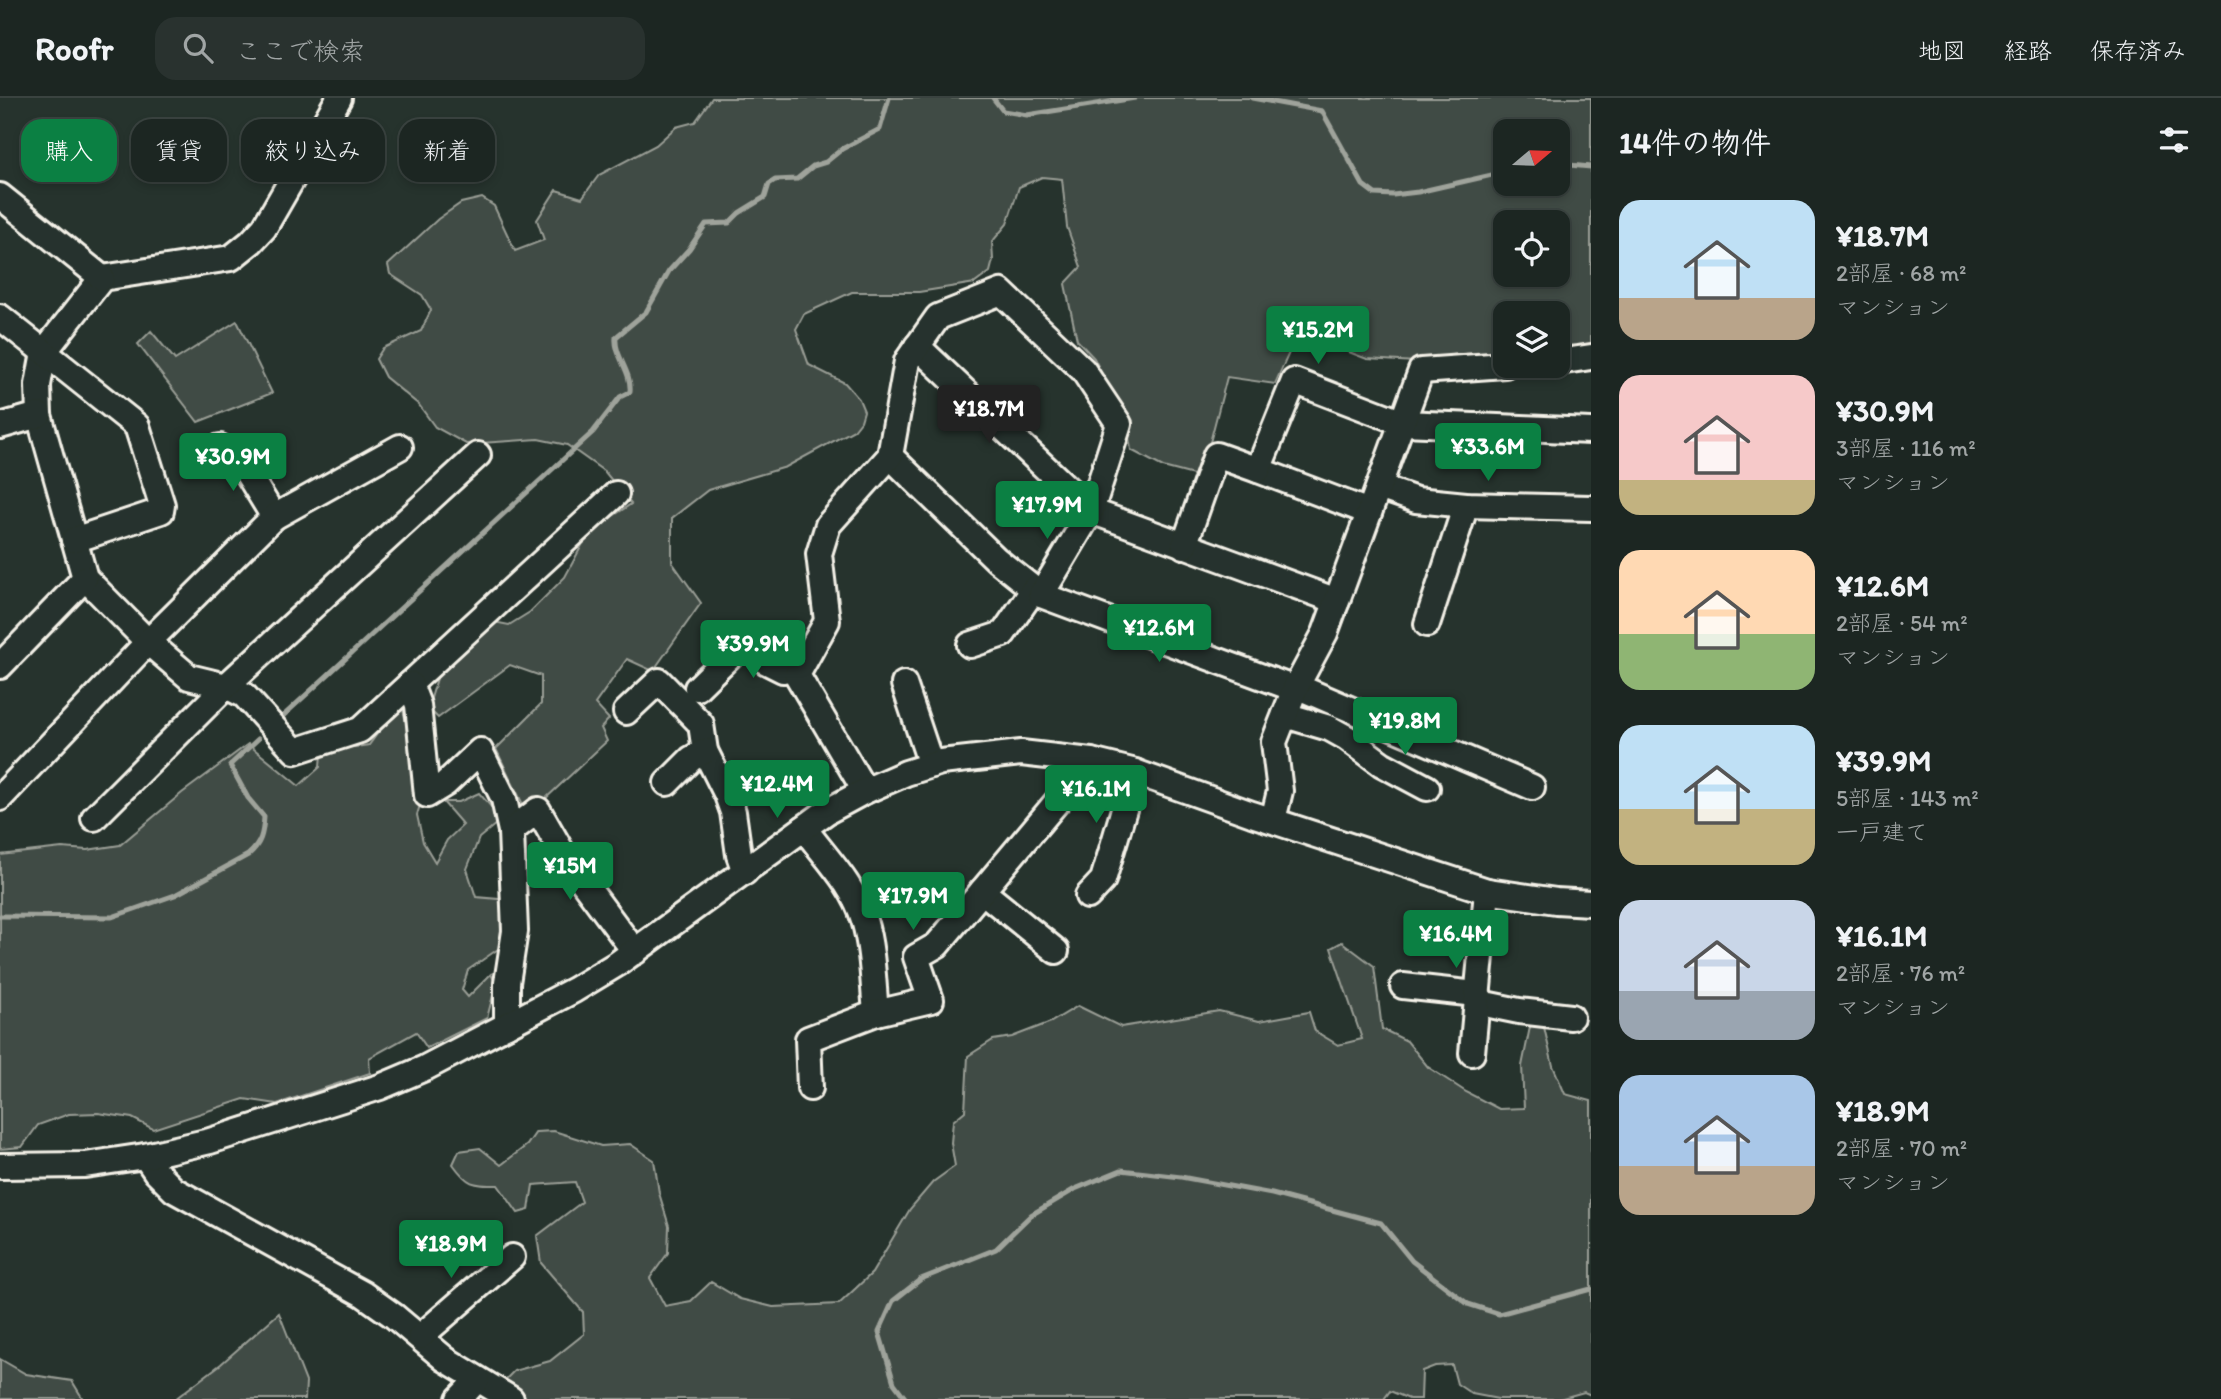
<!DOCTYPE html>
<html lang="ja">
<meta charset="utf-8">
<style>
body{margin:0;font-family:Itim,"Klee One",sans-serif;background:#29322f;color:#f1f3f6;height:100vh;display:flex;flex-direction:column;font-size:26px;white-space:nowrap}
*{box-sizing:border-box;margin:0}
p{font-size:23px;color:#a0a5a5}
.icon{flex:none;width:38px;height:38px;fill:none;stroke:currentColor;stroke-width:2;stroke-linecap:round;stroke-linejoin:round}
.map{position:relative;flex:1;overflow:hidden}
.side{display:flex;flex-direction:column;background:#1c2622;width:630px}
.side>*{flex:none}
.banner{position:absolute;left:21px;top:21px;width:665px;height:63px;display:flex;gap:14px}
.needle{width:46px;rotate:71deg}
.fabs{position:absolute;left:1493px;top:21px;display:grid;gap:14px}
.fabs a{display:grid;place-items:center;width:77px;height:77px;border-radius:14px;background:#1c2622;box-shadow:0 4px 10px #0003,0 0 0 2px #3a4340;font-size:35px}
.price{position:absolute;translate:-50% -60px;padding:0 16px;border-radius:7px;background:#0b8043;color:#fff;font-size:23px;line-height:46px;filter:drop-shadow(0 2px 4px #0008)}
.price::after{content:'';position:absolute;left:50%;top:42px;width:21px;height:16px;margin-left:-10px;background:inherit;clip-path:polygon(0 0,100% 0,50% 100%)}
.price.selected{background:#222;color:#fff}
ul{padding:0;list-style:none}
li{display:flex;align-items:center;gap:21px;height:175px;padding:0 28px}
li span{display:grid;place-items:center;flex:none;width:196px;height:140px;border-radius:21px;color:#555}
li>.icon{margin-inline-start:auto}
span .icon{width:84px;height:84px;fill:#fffc;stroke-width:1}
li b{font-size:30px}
h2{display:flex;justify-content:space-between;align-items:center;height:84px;padding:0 28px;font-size:30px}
.tag{padding:0 24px;border-radius:21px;background:#1c2622;box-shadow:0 4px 10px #0003,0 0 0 2px #3a4340;font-size:24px;line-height:63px}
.tag.selected{background:#0b8043;color:#fff}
header{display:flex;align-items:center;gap:42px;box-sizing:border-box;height:98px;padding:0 35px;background:#1c2622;border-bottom:2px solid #3a4340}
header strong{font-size:33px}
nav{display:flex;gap:38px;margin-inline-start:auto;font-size:24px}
.search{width:490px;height:63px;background:#29322f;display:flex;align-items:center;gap:18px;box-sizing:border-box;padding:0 24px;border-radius:21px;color:#a0a5a5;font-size:26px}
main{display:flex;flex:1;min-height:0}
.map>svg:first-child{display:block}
</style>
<header>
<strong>Roofr</strong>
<div class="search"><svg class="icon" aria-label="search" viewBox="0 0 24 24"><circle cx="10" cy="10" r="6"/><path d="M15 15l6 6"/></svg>ここで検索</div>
<nav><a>地図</a><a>経路</a><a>保存済み</a></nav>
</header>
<main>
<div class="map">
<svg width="1591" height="1301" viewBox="0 0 1591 1301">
<rect width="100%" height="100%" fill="#26332d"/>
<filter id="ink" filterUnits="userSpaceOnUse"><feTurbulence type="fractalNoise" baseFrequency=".0143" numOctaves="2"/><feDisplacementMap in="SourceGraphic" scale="14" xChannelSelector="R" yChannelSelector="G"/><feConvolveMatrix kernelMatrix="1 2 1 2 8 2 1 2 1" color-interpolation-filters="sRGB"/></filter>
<g filter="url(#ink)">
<g fill="#414b45" stroke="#9a9e96" stroke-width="2" fill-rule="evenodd">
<path d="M712,0H1591V248L1558,247V215H1505V253L1416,264L1367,261L1320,243L1296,239L1275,286L1227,279L1201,379L1163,369L1131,352L1127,327L1094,260L1077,242L1065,186L1081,169L1067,129L1062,81L1042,79L1019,89L1007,126L992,144L993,162L990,174L975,185L919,194H852L804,216L796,231L809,267L845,285L859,301L864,313L861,323L854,332L786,369L708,392L672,420V464L701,505L653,573L627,561L595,606L609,621L601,630L607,643L528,717L496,651L541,606V578L510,567L438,620L428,610L438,577L489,523L509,527L530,514L565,479L589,434L631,406L605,374L567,347L538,341L466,346L435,329L419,307L385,279L376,261L383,250L421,233L431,212L422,197L390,176L388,167L438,121L461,105L482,100L494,108L515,153L544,142L537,122L556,92L582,100L599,77L656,47L676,29L695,24ZM1505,33H1558V86H1505ZM1505,124H1558V177H1505Z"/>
<path d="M237,223L272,295L198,324L138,246L151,233L175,262Z"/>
<path d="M401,603L423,697L417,717L423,744L435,764L447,742L463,727L443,704H459L479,695L502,721L479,740L467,771L476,799L510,802L511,842L468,872L462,892L468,899L491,876L496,886L487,920L427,950L416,934L369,960L370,975L277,1006L244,1001L153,1031L132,1020L98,1015L69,1016L38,1027L22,1049L0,1051V757L62,750L87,752L120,747L182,695L248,646L299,688L320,669L321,655L333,647L355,649L369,647Z"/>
<path d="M1342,844L1374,868L1382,931L1407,943L1428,969L1466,994L1499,1011L1524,1010L1522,968L1531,924L1544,929L1553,968L1565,996L1591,1003V1297L1584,1294L1559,1301H1498L1472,1296L1457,1286L1452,1267L1435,1268L1422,1273L1421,1301H1409L1390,1293L1384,1301H523L509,1291L506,1281L514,1273L550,1263L584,1236L583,1214L541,1165L537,1138L582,1104L575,1084L533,1087L529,1112L518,1115L498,1087C472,1087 468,1087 453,1066L459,1053L480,1050L501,1067L527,1047L536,1034L554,1033L601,1048L630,1046L654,1062L659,1095L669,1128L668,1155L650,1180L665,1208L691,1203L711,1184L740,1201L773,1209L839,1206L872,1175L910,1111L933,1084L955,1068L951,1045L953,1023L965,1013L968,958L993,942L1012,939L1051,924L1078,908L1121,929L1219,913L1259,923L1309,914L1315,933L1338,947L1362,941L1331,850Z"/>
<path d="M279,1215L306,1284L305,1301H175L221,1266Z"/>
<path d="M0,1261L26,1276L72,1283L83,1301H0Z"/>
</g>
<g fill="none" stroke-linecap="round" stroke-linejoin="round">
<g stroke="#9fa39b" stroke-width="5">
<path d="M993,0L1003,13L1027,17L1135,0"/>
<path d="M1252,0L1322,13L1363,87L1375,96L1393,97L1418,94L1505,74"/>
<path d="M1558,66L1591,69"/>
<path d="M283,618L593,334L620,299L630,294C632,273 614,258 616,239L646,214L669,173L689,151L706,126L729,125L739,115L765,99L769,86L775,82L797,81L813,68L826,64L842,51L880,31L889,0"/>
<path d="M0,818L112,819L175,797L248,757C261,746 263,736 264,719L248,700L230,667L258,641"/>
<path d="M906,1301L894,1285L879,1234L893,1203L921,1181L996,1151L1031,1117L1075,1091L1121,1072L1181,1079L1272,1096L1381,1125L1412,1163L1468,1206L1499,1216L1591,1191"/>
</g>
<g stroke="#f4f1e8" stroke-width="30">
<g id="minor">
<path d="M339,0L264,130L251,144L231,160L102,180L44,254L38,287L39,317L85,480L148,544L189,579L226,588L244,597L295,653L360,632L616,396"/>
<path d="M0,98L102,180"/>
<path d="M0,219L137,328L162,407L161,413L74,442"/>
<path d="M917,248L1091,413L1337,503"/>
<path d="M1558,264L1591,259"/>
<path d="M0,328L39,317"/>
<path d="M220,349L246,373L274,419"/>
<path d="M890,358L997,462L1041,497L1295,591"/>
<path d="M1258,372L1369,414"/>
<path d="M1379,389L1416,402L1466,407L1591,410"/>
<path d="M1184,448L1216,357L1258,372L1294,283L1403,325L1591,333"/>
<path d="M1427,526L1466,407"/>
<path d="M970,547L1003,536L1034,491"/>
<path d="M0,568L85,480"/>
<path d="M410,586L418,607L427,697L445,686L480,653L504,701L511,733L515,833L507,885V927"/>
<path d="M904,586L931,667"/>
<path d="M1296,588L1532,689"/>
<path d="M697,590L744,544L765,563L783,572L801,568"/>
<path d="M626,614L659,583L701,626L705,653L727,697L733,714L739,757L745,774"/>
<path d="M1285,617L1329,630L1347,640L1382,666L1427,690"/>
<path d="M667,685L691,661L705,653"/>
<path d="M865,693L797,577L827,523L819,456L828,427L890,358L907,263L938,219L1001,194L1083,272L1119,326L1091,413L1041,497"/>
<path d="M0,700L148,544L274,419L400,349"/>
<path d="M94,720L226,588L478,357"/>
<path d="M1273,722L1280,693L1274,644L1295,591L1325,535L1421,273L1505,267"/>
<path d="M804,730C825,759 854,787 864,822C873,852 873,884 876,915"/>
<path d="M511,733L538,712L566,761L635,854"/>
<path d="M982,793L1056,853"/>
<path d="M1088,798L1103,782L1135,674"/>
<path d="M1403,888L1476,896L1485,906L1519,913L1571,919"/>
<path d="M1472,955L1487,793"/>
<path d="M810,990L808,941L876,915L931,902L916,859L937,847L1091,663"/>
<path d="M145,1058L156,1074L174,1092L363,1196L394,1218L445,1261L511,1301"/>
<path d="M0,1068L85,1067L145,1058L210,1043L380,989L425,970L574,892L617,866L826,714L865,693L906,675L941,664L1021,655L1091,663L1132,673L1252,716L1487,793L1556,803L1591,805"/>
<path d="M420,1239L512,1159"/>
<path d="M459,1301L477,1282"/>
</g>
</g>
<use href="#minor" stroke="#26332d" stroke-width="24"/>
</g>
</g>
</svg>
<div class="fabs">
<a><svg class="needle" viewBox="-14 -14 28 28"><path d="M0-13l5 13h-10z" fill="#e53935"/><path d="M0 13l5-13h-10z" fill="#a0a5a5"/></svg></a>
<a><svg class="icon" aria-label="locate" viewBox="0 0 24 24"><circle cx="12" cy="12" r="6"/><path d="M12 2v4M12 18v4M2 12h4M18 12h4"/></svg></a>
<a><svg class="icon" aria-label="layers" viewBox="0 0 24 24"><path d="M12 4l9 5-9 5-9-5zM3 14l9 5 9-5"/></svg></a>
</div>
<b class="price" style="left:1318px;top:268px">¥15.2M</b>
<b class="price selected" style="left:989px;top:347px">¥18.7M</b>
<b class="price" style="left:1488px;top:385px">¥33.6M</b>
<b class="price" style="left:233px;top:395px">¥30.9M</b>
<b class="price" style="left:1047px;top:443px">¥17.9M</b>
<b class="price" style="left:1159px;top:566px">¥12.6M</b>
<b class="price" style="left:753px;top:582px">¥39.9M</b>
<b class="price" style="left:1405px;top:659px">¥19.8M</b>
<b class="price" style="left:777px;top:722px">¥12.4M</b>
<b class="price" style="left:1096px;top:727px">¥16.1M</b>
<b class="price" style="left:570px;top:804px">¥15M</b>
<b class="price" style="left:913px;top:834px">¥17.9M</b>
<b class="price" style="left:1456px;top:872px">¥16.4M</b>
<b class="price" style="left:451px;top:1182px">¥18.9M</b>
<div class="banner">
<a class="tag selected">購入</a>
<a class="tag">賃貸</a>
<a class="tag">絞り込み</a>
<a class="tag">新着</a>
</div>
</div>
<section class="side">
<h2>14件の物件<svg class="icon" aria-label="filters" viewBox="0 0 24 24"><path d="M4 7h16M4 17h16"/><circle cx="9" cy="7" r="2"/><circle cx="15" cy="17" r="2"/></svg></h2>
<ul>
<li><span style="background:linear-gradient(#bfe0f5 70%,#b9a48a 0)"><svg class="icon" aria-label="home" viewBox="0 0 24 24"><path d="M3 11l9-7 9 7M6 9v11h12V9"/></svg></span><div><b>¥18.7M</b><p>2部屋 · 68 m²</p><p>マンション</p></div></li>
<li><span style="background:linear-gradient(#f6c9c9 75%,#c2b280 0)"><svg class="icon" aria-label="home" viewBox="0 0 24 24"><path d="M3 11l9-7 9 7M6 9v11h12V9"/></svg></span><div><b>¥30.9M</b><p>3部屋 · 116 m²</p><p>マンション</p></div></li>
<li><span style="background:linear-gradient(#ffd9b3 60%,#8fb573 0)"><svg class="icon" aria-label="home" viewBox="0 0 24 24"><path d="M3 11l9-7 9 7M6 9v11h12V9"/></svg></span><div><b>¥12.6M</b><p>2部屋 · 54 m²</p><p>マンション</p></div></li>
<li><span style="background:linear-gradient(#bfe0f5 60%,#c2b280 0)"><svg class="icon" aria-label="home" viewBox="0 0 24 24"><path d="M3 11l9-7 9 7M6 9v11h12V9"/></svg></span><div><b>¥39.9M</b><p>5部屋 · 143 m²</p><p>一戸建て</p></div></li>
<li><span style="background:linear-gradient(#c9d6e8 65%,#9aa5b1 0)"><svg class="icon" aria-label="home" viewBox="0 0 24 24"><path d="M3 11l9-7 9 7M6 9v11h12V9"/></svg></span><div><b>¥16.1M</b><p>2部屋 · 76 m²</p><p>マンション</p></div></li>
<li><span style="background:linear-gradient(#a9c7e8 65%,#b9a48a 0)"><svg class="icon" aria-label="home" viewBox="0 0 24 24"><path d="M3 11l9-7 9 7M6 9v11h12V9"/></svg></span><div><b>¥18.9M</b><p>2部屋 · 70 m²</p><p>マンション</p></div></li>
</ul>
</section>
</main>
